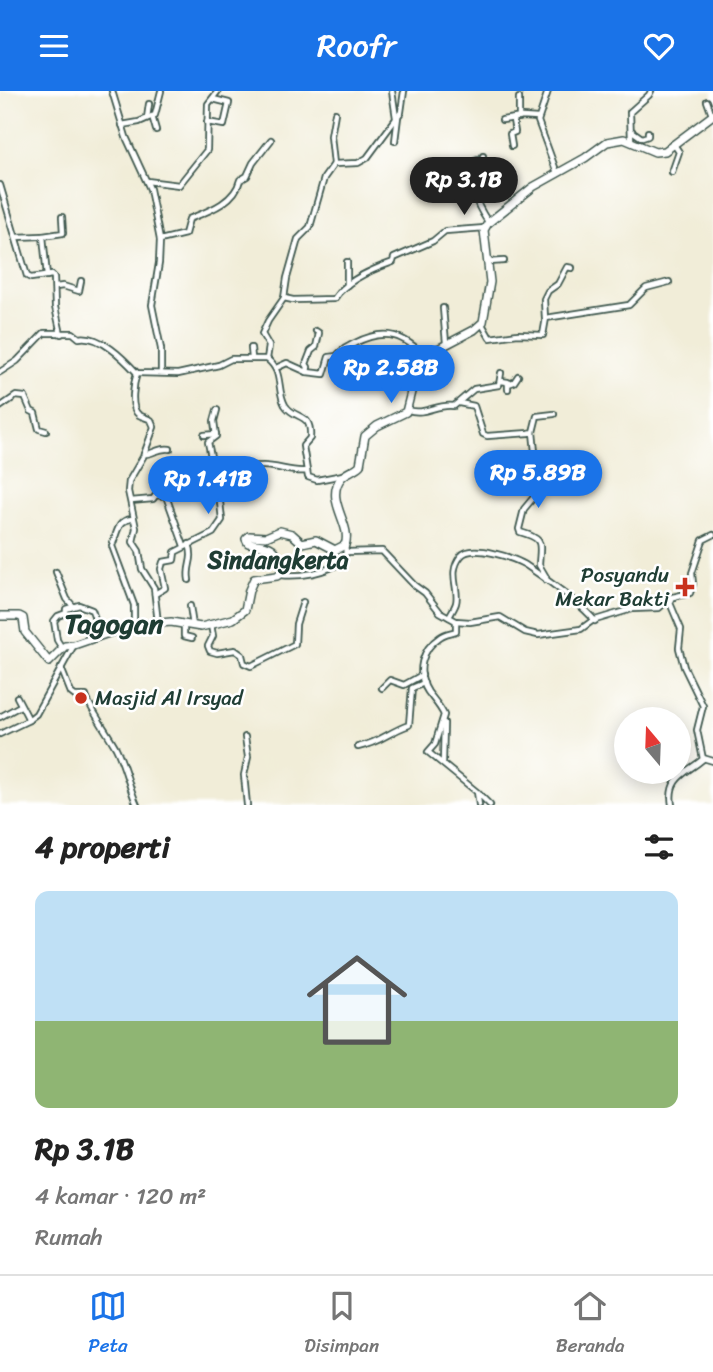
<!DOCTYPE html>
<html lang="id">
<meta charset="utf-8">
<style>
body{margin:0;font-family:Sriracha,sans-serif;background:#f6f6f6;color:#222;height:100vh;display:flex;flex-direction:column;font-size:26px;white-space:nowrap}
*{box-sizing:border-box;margin:0}
p{font-size:23px;color:#767676}
.icon{flex:none;width:38px;height:38px;fill:none;stroke:currentColor;stroke-width:2;stroke-linecap:round;stroke-linejoin:round}
.map{position:relative;height:714px;overflow:hidden}
.details{display:flex;flex-direction:column;background:#fff;flex:1}
.details>*{flex:none}
.needle{width:46px;rotate:341deg}
.fabs{position:absolute;left:614px;top:616px;display:grid;gap:14px}
.fabs a{display:grid;place-items:center;width:77px;height:77px;border-radius:50%;background:#fff;box-shadow:0 4px 18px #0003;font-size:35px}
.price{position:absolute;translate:-50% -60px;padding:0 16px;border-radius:24px;background:#1a73e8;color:#fff;font-size:23px;line-height:46px;filter:drop-shadow(0 2px 4px #0008)}
.price::after{content:'';position:absolute;left:50%;top:42px;width:21px;height:16px;margin-left:-10px;background:inherit;clip-path:polygon(0 0,100% 0,50% 100%)}
.price.current{background:#222;color:#fff}
ul{padding:0;list-style:none}
li{display:grid;align-content:center;gap:14px;height:371px;padding:0 35px}
li+li{border-top:2px solid #e0e0e0}
li span{display:grid;place-items:center;height:217px;border-radius:14px;color:#555}
li>.icon{margin-inline-start:auto}
span .icon{width:126px;height:126px;fill:#fffc;stroke-width:1}
li b{font-size:30px}
h2{display:flex;justify-content:space-between;align-items:center;height:84px;padding:0 35px;font-size:30px}
header{display:flex;justify-content:space-between;align-items:center;height:91px;padding:0 35px;background:#1a73e8;color:#fff;font-size:32px;font-weight:600}
.tabs{display:flex;justify-content:space-around;align-items:center;height:98px;border-top:2px solid #e0e0e0;background:#fff;font-size:19px;color:#767676}
.tabs a{display:grid;justify-items:center;gap:4px}
.tabs .current{color:#1a73e8}
.map>svg:first-child{display:block}
</style>
<header><svg class="icon" aria-label="menu" viewBox="0 0 24 24"><path d="M4 6h16M4 12h16M4 18h16"/></svg>Roofr<svg class="icon" aria-label="heart" viewBox="0 0 24 24"><path d="M12 20l-8-8c-3-5 5-10 8-4 3-6 11-1 8 4z"/></svg></header>
<div class="map">
<svg width="713" height="714" viewBox="0 0 713 714">
<rect width="100%" height="100%" fill="#fff"/>
<filter id="ink" filterUnits="userSpaceOnUse"><feTurbulence type="fractalNoise" baseFrequency=".0143" numOctaves="2"/><feDisplacementMap in="SourceGraphic" scale="14" xChannelSelector="R" yChannelSelector="G"/><feConvolveMatrix kernelMatrix="1 2 1 2 8 2 1 2 1" color-interpolation-filters="sRGB"/></filter>
<filter id="wash" filterUnits="userSpaceOnUse"><feTurbulence type="fractalNoise" baseFrequency=".00686" numOctaves="4" result="noise"/><feDisplacementMap in="SourceGraphic" scale="28" xChannelSelector="R" yChannelSelector="G"/><feGaussianBlur stdDeviation="1.57" result="paint"/><feColorMatrix in="noise" values="0 0 0 0 0 0 0 0 0 0 0 0 0 0 0 0 0 1.4 0 .05"/><feComposite in="paint" operator="in"/></filter>
<g filter="url(#wash)">
<rect width="100%" height="100%" fill="#f1edd8"/>
</g>
<g filter="url(#ink)">
<g fill="none" stroke-linecap="round" stroke-linejoin="round">
<g stroke="#3e574d" stroke-width="8">
<g id="minor">
<path d="M112,0L126,46L150,98L160,149L159,172L152,214L161,258V282"/>
<path d="M392,0L396,27"/>
<path d="M548,0L538,30L557,82"/>
<path d="M519,7V27"/>
<path d="M707,10L712,24"/>
<path d="M152,25L156,39"/>
<path d="M147,27L149,13"/>
<path d="M502,29L522,26L538,27"/>
<path d="M207,31L224,34L229,12L213,8"/>
<path d="M122,34L139,31L155,24L161,0"/>
<path d="M632,40L642,47L648,45V41"/>
<path d="M631,49L630,21L649,4L651,0"/>
<path d="M395,50L398,26"/>
<path d="M512,55L510,43L515,41L513,29"/>
<path d="M483,65V68H477L475,71C470,97 474,110 488,131"/>
<path d="M334,73L331,45L335,22"/>
<path d="M672,81L679,61L675,55"/>
<path d="M147,90L179,94L207,59L208,13L218,0"/>
<path d="M0,94L27,185L31,187L52,184L54,186L55,216L61,243"/>
<path d="M476,107L482,101"/>
<path d="M16,146L43,145"/>
<path d="M160,149L185,143L189,128C209,120 235,111 240,89L247,85L253,72L271,49"/>
<path d="M489,171L504,170"/>
<path d="M47,185L43,145L63,142L62,126"/>
<path d="M347,194V171"/>
<path d="M56,196L63,195L79,200L81,190"/>
<path d="M284,207L293,209L334,208C346,189 373,178 393,171L394,167L433,150L445,140L485,137"/>
<path d="M443,217L446,252"/>
<path d="M545,228L544,208L548,200L558,193L567,176L572,177"/>
<path d="M482,233L490,247L518,243L543,244L546,227L629,214L646,197L669,191"/>
<path d="M251,257L252,267"/>
<path d="M267,268L269,255L262,243L268,230L284,207L287,187L298,148L310,136L324,87L334,73L358,72L367,67L401,21L404,0"/>
<path d="M276,277L287,272L307,281L324,283L329,266L337,265C341,258 348,256 355,252C386,236 404,244 427,267"/>
<path d="M0,281L17,270L44,242H73L79,247C100,243 124,268 137,282L178,283L219,274L231,268H267C284,281 276,298 285,314C295,330 312,320 310,347L303,355L308,386L317,389L343,384"/>
<path d="M307,281L308,276L306,273L311,260L316,256L319,242L316,240"/>
<path d="M137,282C134,291 129,317 139,324C143,326 147,327 151,329L154,336L143,366L129,390L128,400L136,437L133,451L139,460L142,478L154,497L158,532"/>
<path d="M501,290L508,291V298"/>
<path d="M508,293L514,291L518,285"/>
<path d="M459,312L474,315L483,343L487,345L529,342L533,341L537,325L554,323"/>
<path d="M0,316L16,305L25,306L31,320L35,322L39,338L46,340"/>
<path d="M408,319C425,325 437,312 454,315L474,298L499,294L501,282"/>
<path d="M533,341L535,361L545,381L543,385L544,394L524,418L519,438L520,441C545,448 540,452 539,474L546,486V489"/>
<path d="M204,344L216,343"/>
<path d="M144,363C152,364 159,356 170,358"/>
<path d="M209,378C230,381 244,375 263,375C279,375 291,382 307,380"/>
<path d="M213,392L208,376L212,371L208,351L216,345L214,330L217,319"/>
<path d="M166,405L184,455"/>
<path d="M131,410L153,408L156,404C179,410 200,377 222,398L220,411L222,429L213,442L175,461L174,469L163,471L161,478L165,497L155,503"/>
<path d="M133,428C117,428 117,443 112,455L134,514V534"/>
<path d="M345,454L346,461L382,460L414,494L425,502L440,521L456,530L470,531L500,526L525,541L538,544L581,538L592,530L632,518L659,517L671,506H675"/>
<path d="M56,481L67,508L73,515"/>
<path d="M280,484C300,486 326,482 343,470L346,461"/>
<path d="M189,489C186,475 195,469 189,453"/>
<path d="M190,515L193,535"/>
<path d="M449,526C451,522 455,516 456,512C460,498 447,482 461,465C471,452 516,467 527,475C546,488 581,512 595,530"/>
<path d="M456,530V540C451,542 445,542 440,546C422,558 415,581 428,601C433,608 440,615 444,624L435,653L428,661L477,701L479,714"/>
<path d="M184,534V545L192,547"/>
<path d="M211,534L213,545L208,555L210,560L217,562L235,559L242,564L244,572L251,575L295,553L296,533L303,511"/>
<path d="M62,557L57,549L54,530L58,525L66,522V518L79,514L92,519L101,545"/>
<path d="M61,577L71,602L75,605H86C88,614 109,644 116,657C125,675 129,696 137,714"/>
<path d="M382,597L390,589L404,594L422,584"/>
<path d="M17,606L29,629"/>
<path d="M0,626L20,615"/>
<path d="M0,643L27,630L36,623L74,554"/>
<path d="M245,646L248,666L244,684L247,714"/>
<path d="M358,656C382,651 388,641 409,634L412,597L424,592"/>
<path d="M703,667L713,670"/>
<path d="M443,672L444,632"/>
<path d="M478,702L490,714"/>
<path d="M672,714C667,686 687,682 703,668L697,639L703,615L684,576L679,557L681,538L670,512L673,506L690,502L693,493L692,482L703,449L713,444"/>
</g>
</g>
<g stroke="#3e574d" stroke-width="10">
<path id="major" d="M0,525H19L23,527L25,541L49,571L65,555L74,554L129,535L171,531L201,536L233,528L245,519L249,499L254,488L277,485L284,479C275,453 271,455 248,452L246,448L249,445L266,446L280,440L292,443L302,452L316,449L335,459L345,454C353,434 324,409 341,387C346,381 354,380 360,374L365,345L377,335L406,321L414,289L432,261L474,239L483,231L490,191L484,139L488,132L533,96L585,67L607,51L624,48L655,61L665,60L713,24"/>
</g>
<use href="#minor" stroke="#fff" stroke-width="4.5"/>
<use href="#major" stroke="#fff" stroke-width="7"/>
</g>
</g>
<g fill="#c8321e" stroke="#fff" stroke-width="2.5">
<path d="M681.5 485.5h7v7h7v7h-7v7h-7v-7h-7v-7h7z"/>
<circle cx="81" cy="607" r="7"/>
</g>
<g text-anchor="middle" stroke-width="5" stroke-linejoin="round" paint-order="stroke">
<g font-size="21" fill="#1f3d34" stroke="#fff" text-anchor="end">
<text x="669" y="491">Posyandu<tspan x="669" dy="24">Mekar Bakti</tspan></text>
<text x="95" y="614" text-anchor="start">Masjid Al Irsyad</text>
</g>
<g font-size="24" font-weight="bold" fill="#1f3d34" stroke="#fff">
<text x="278" y="477">Sindangkerta</text>
</g>
<g font-size="28" font-weight="bold" fill="#1f3d34" stroke="#fff">
<text x="114" y="542">Tagogan</text>
</g>
</g>
</svg>
<div class="fabs">
<a><svg class="needle" viewBox="-14 -14 28 28"><path d="M0-13l5 13h-10z" fill="#e53935"/><path d="M0 13l5-13h-10z" fill="#767676"/></svg></a>
</div>
<b class="price current" style="left:464px;top:126px">Rp 3.1B</b>
<b class="price" style="left:391px;top:314px">Rp 2.58B</b>
<b class="price" style="left:538px;top:419px">Rp 5.89B</b>
<b class="price" style="left:208px;top:425px">Rp 1.41B</b>
</div>
<section class="details">
<h2>4 properti<svg class="icon" aria-label="filters" viewBox="0 0 24 24"><path d="M4 7h16M4 17h16"/><circle cx="9" cy="7" r="2"/><circle cx="15" cy="17" r="2"/></svg></h2>
<ul>
<li><span style="background:linear-gradient(#bfe0f5 60%,#8fb573 0)"><svg class="icon" aria-label="home" viewBox="0 0 24 24"><path d="M3 11l9-7 9 7M6 9v11h12V9"/></svg></span><div><b>Rp 3.1B</b><p>4 kamar · 120 m²</p><p>Rumah</p></div></li>
</ul>
</section>
<nav class="tabs">
<a class="current"><svg class="icon" aria-label="map" viewBox="0 0 24 24"><path d="M3 6l6-2 6 2 6-2v14l-6 2-6-2-6 2zM9 4v14M15 6v14"/></svg>Peta</a>
<a><svg class="icon" aria-label="saved" viewBox="0 0 24 24"><path d="M7 4h10v16l-5-4-5 4z"/></svg>Disimpan</a>
<a><svg class="icon" aria-label="home" viewBox="0 0 24 24"><path d="M3 11l9-7 9 7M6 9v11h12V9"/></svg>Beranda</a>
</nav>
